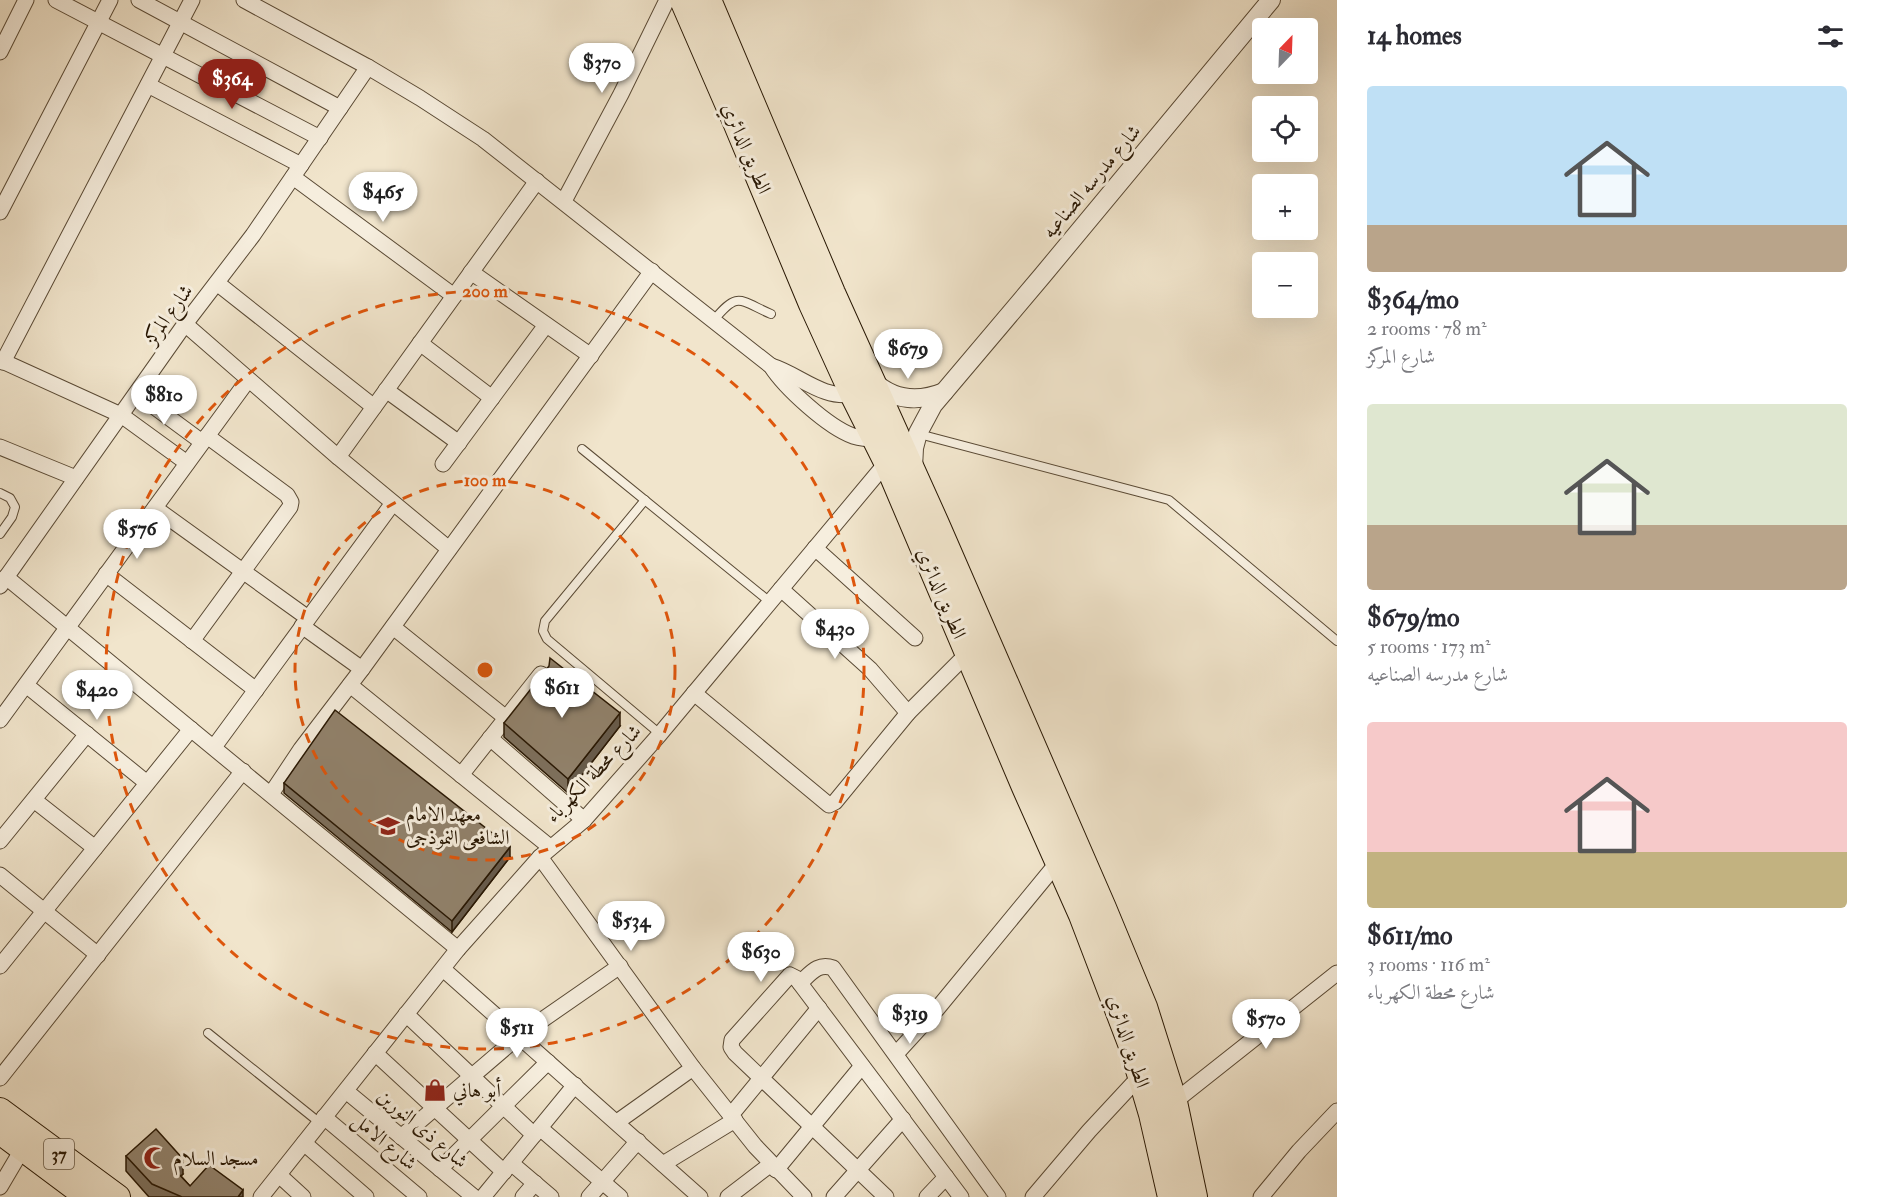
<!DOCTYPE html>
<meta charset="utf-8">
<style>
body{margin:0;font-family:"IM FELL Double Pica",Amiri,serif;background:#f2f2f3;color:#2b2b33;height:100vh;display:flex;flex-direction:column;font-size:22px;white-space:nowrap}
*{box-sizing:border-box;margin:0}
p{font-size:20px;color:#7c7c81}
.icon{flex:none;width:33px;height:33px;fill:none;stroke:currentColor;stroke-width:2;stroke-linecap:round;stroke-linejoin:round}
.map{position:relative;flex:1;overflow:hidden}
.panel{display:flex;flex-direction:column;background:#fff;width:540px}
.panel>*{flex:none}
.needle{width:39px;rotate:23deg}
.buttons{position:absolute;left:1252px;top:18px;display:grid;gap:12px}
.buttons a{display:grid;place-items:center;width:66px;height:66px;border-radius:6px;background:#fff;box-shadow:0 6px 24px #0002;font-size:30px}
.price{position:absolute;translate:-50% -51px;padding:0 14px;border-radius:21px;background:#fff;color:#222;font-size:20px;line-height:39px;filter:drop-shadow(0 2px 3px #0008)}
.price::after{content:'';position:absolute;left:50%;top:36px;width:18px;height:14px;margin-left:-9px;background:inherit;clip-path:polygon(0 0,100% 0,50% 100%)}
.price.selected{background:#8f2418;color:#fff}
ul{padding:0;list-style:none}
li{display:grid;align-content:center;gap:12px;height:318px;padding:0 30px}
li span{display:grid;place-items:center;height:186px;border-radius:6px;color:#555}
li>.icon{margin-inline-start:auto}
span .icon{width:108px;height:108px;fill:#fffc;stroke-width:1}
li b{font-size:26px}
h2{display:flex;justify-content:space-between;align-items:center;height:72px;padding:0 30px;font-size:26px}
main{display:flex;flex:1;min-height:0}
.map>svg:first-child{display:block}
</style>
<main>
<div class="map">
<svg width="1337" height="1197" viewBox="0 0 1337 1197">
<rect width="100%" height="100%" fill="#f1e5cc"/>
<filter id="stains"><feTurbulence type="fractalNoise" baseFrequency=".00333" numOctaves="4"/><feColorMatrix values="0 0 0 0 .2 0 0 0 0 .09 0 0 0 0 .02 0 0 0 .5 -.17"/></filter>
<radialGradient id="worn" r=".72"><stop offset=".6" stop-color="#630" stop-opacity="0"/><stop offset="1" stop-color="#630" stop-opacity=".3"/></radialGradient>
<g fill="none" stroke-linecap="round" stroke-linejoin="round">
<g stroke="#5a4a35" stroke-width="10">
<g id="service">
<path d="M714,320C738,291 739,300 771,314"/>
<path d="M919,434L1169,500L1337,641"/>
<path d="M582,449L770,602"/>
<path d="M0,493L10,498L15,507L12,517L0,534"/>
<path d="M645,500L545,621L543,631L547,639L660,734"/>
<path d="M208,1033L320,1123"/>
</g>
</g>
<g stroke="#5a4a35" stroke-width="17">
<g id="minor">
<path d="M56,0L320,138"/>
<path d="M139,0L340,108"/>
<path d="M244,0L368,67L420,98L483,139L771,366C785,388 828,427 853,436C860,438 868,439 876,439"/>
<path d="M0,52L26,0"/>
<path d="M148,85L301,165"/>
<path d="M293,177L454,296"/>
<path d="M564,201L621,94L667,0"/>
<path d="M0,212L110,0"/>
<path d="M471,272L591,356"/>
<path d="M217,283L374,407"/>
<path d="M185,324L338,457L449,549"/>
<path d="M420,343L492,398"/>
<path d="M0,360L121,415L187,463"/>
<path d="M3,362L192,0"/>
<path d="M771,366C798,374 823,400 853,394"/>
<path d="M386,390L459,443"/>
<path d="M137,394L202,442"/>
<path d="M0,447L76,478"/>
<path d="M338,457L537,181"/>
<path d="M443,464L546,325"/>
<path d="M155,508L308,618"/>
<path d="M815,548L915,638"/>
<path d="M106,574L256,690"/>
<path d="M6,577L458,949"/>
<path d="M0,586L185,324L253,235L368,67"/>
<path d="M781,589L870,669L908,713"/>
<path d="M302,626L362,669"/>
<path d="M393,627L506,718"/>
<path d="M192,641L290,507L291,502L287,495L207,436"/>
<path d="M26,685L147,783"/>
<path d="M350,685L550,847"/>
<path d="M694,693L829,805L835,802L908,713L967,654"/>
<path d="M0,720L248,380"/>
<path d="M490,738L584,820"/>
<path d="M214,747L393,503"/>
<path d="M461,775L541,674"/>
<path d="M271,794L301,749L362,669L652,271"/>
<path d="M34,800L95,848"/>
<path d="M0,841L87,734"/>
<path d="M540,857L693,1068"/>
<path d="M0,875L98,955"/>
<path d="M0,966L191,729"/>
<path d="M443,969L700,1197"/>
<path d="M800,983C810,974 818,962 833,968L998,1197"/>
<path d="M406,1014L534,1135"/>
<path d="M375,1053L504,1172"/>
<path d="M896,1054L937,1009L1058,862"/>
<path d="M0,1078L243,771"/>
<path d="M346,1091L474,1197"/>
<path d="M1174,1102L1337,973"/>
<path d="M731,1115L819,1008"/>
<path d="M324,1117L419,1197"/>
<path d="M617,1122L693,1068L755,1146L804,1197"/>
<path d="M540,1128L620,1197"/>
<path d="M401,1137L519,1036L620,966"/>
<path d="M304,1143L366,1197"/>
<path d="M511,1163L551,1197"/>
<path d="M663,1164L735,1120"/>
<path d="M440,1169L548,1062"/>
<path d="M776,1170L862,1066"/>
<path d="M279,1175L303,1197"/>
<path d="M0,1187L23,1148"/>
<path d="M261,1197L458,949L540,857L584,820L660,734L887,462"/>
<path d="M483,1197L575,1085"/>
<path d="M523,1197L535,1183"/>
<path d="M589,1197L638,1141"/>
<path d="M728,1197L771,1164"/>
<path d="M834,1197L903,1119"/>
<path d="M886,1197L735,1053L731,1047L732,1040L790,975L796,978L946,1177"/>
<path d="M927,1197L946,1177L961,1197"/>
<path d="M1033,1197L1089,1131L1141,1075"/>
<path d="M1261,1197L1299,1151L1337,1111"/>
</g>
</g>
<g stroke="#5a4a35" stroke-width="20">
<g id="tertiary">
<path d="M873,381C894,401 919,402 944,392"/>
<path d="M913,468L914,448L918,433L933,405L1042,276L1271,0"/>
</g>
</g>
<g stroke="#281703" stroke-width="26">
<g id="primary">
<path d="M0,1110L118,1197"/>
<path d="M0,1132L87,1197"/>
</g>
</g>
<g stroke="#281703" stroke-width="28">
<g id="trunk">
<path d="M683,0L736,122L812,304L853,394L887,462L1025,787L1082,915L1132,1046L1152,1114L1171,1197"/>
<path d="M708,0L832,293L936,524L1103,908L1144,1007L1174,1102L1194,1197"/>
</g>
</g>
<use href="#service" stroke="#f6eede" stroke-width="8"/>
<use href="#minor" stroke="#f6eede" stroke-width="15"/>
<use href="#tertiary" stroke="#f6eede" stroke-width="18"/>
<use href="#primary" stroke="#f1e5cc" stroke-width="24"/>
<use href="#trunk" stroke="#f1e5cc" stroke-width="26"/>
</g>
<g fill="#7d705d" stroke="#281703" stroke-width="1.5">
<path d="M504,723L620,726L568,793L504,737Z"/>
<path d="M284,783L510,857L452,932L284,793Z"/>
<path d="M126,1156L183,1174L181,1176L190,1186L243,1197H149L126,1171Z"/>
</g>
<g fill="#665b4c" stroke="#281703" stroke-width="1.5">
<path d="M620,713V726L568,793V779Z"/>
<path d="M510,847V857L452,932V921Z"/>
<path d="M183,1159V1174L173,1183V1168Z"/>
<path d="M243,1190V1197H238Z"/>
</g>
<g fill="#91826c" stroke="#281703" stroke-width="1.5">
<path d="M550,658L620,713L568,779L504,723L549,666Z"/>
<path d="M335,710L510,847L452,921L284,783Z"/>
<path d="M156,1129L183,1159L173,1168L190,1186L209,1165L243,1190L238,1197H182L152,1184L126,1156Z"/>
</g>
<g fill="none" stroke="#de560c" stroke-width="3" stroke-dasharray="10 8">
<circle cx="485" cy="670" r="190"/>
<circle cx="485" cy="670" r="379"/>
</g>
<defs>
<g id="school-bare" transform="scale(1.8)"><path d="M0-5L7-2L0 1L-7-2ZM-4 1L0 2.5L4 1V4Q0 6-4 4Z" fill="#8f2418" stroke="#f6eede" stroke-width="2.5" paint-order="stroke"/></g>
<g id="shop-bare" transform="scale(1.8)"><path d="M-5-2.5h2.3a2.7 3.5 0 0 1 5.4 0H5L5.5 6h-11ZM-1.5-2.5h3a1.5 2.3 0 0 0-3 0Z" fill="#8f2418" stroke="#f6eede" stroke-width="2.5" paint-order="stroke"/></g>
<g id="mosque-bare" transform="scale(1.8)"><path d="M3.5-4.9A6 6 0 1 0 3.5 4.9A5 5 0 1 1 3.5-4.9Z" fill="#8f2418" stroke="#f6eede" stroke-width="2.5" paint-order="stroke"/></g>
</defs>
<g fill-rule="evenodd">
<use href="#school-bare" x="388" y="826"/>
<use href="#shop-bare" x="435" y="1090"/>
<use href="#mosque-bare" x="155" y="1158"/>
</g>
<g text-anchor="middle" stroke-width="6" stroke-linejoin="round" paint-order="stroke">
<rect fill="#f6eede" stroke="#665845" stroke-width="1.5" x="44" y="1139" width="30" height="30" rx="4.5"/>
<g font-size="18" font-weight="bold" fill="#281703">
<text x="59" y="1160">37</text>
</g>
<g font-size="20" fill="#281703" stroke="#f6eede">
<text transform="translate(747 148) rotate(67)" y="7">الطريق الدائري</text>
<text transform="translate(1091 181) rotate(-50)" y="7">شارع مدرسه الصناعيه</text>
<text transform="translate(168 314) rotate(-54)" y="7">شارع المركز</text>
<text transform="translate(942 593) rotate(67)" y="7">الطريق الدائري</text>
<text transform="translate(593 773) rotate(-46)" y="7">شارع محطة الكهرباء</text>
<text transform="translate(1129 1041) rotate(72)" y="7">الطريق الدائري</text>
<text transform="translate(423 1128) rotate(40)" y="7">شارع ذى النورين</text>
<text transform="translate(385 1141) rotate(40)" y="7">شارع الامل</text>
</g>
<g font-size="20" fill="#281703" stroke="#f6eede" text-anchor="start">
<text x="406" y="821">معهد الامام<tspan x="406" dy="23">الشافعى النموذجى</tspan></text>
<text x="453" y="1097">أبو هاني</text>
<text x="173" y="1165">مسجد السلام</text>
</g>
</g>
<circle cx="485" cy="670" r="9" fill="#de560c" stroke="#f6eede" stroke-width="3"/>
<g font-size="18" text-anchor="middle" font-weight="bold" fill="#de560c" stroke="#f6eede" stroke-width="6" stroke-linejoin="round" paint-order="stroke">
<text x="485" y="297">200 m</text>
<text x="485" y="486">100 m</text>
</g>
<rect width="100%" height="100%" filter="url(#stains)"/>
<rect width="100%" height="100%" fill="url(#worn)"/>
</svg>
<div class="buttons">
<a><svg class="needle" viewBox="-14 -14 28 28"><path d="M0-13l5 13h-10z" fill="#e53935"/><path d="M0 13l5-13h-10z" fill="#7c7c81"/></svg></a>
<a><svg class="icon" aria-label="locate" viewBox="0 0 24 24"><circle cx="12" cy="12" r="6"/><path d="M12 2v4M12 18v4M2 12h4M18 12h4"/></svg></a>
<a>+</a>
<a>−</a>
</div>
<b class="price" style="left:602px;top:94px">$370</b>
<b class="price selected" style="left:232px;top:110px">$364</b>
<b class="price" style="left:383px;top:223px">$465</b>
<b class="price" style="left:908px;top:380px">$679</b>
<b class="price" style="left:164px;top:426px">$810</b>
<b class="price" style="left:137px;top:560px">$576</b>
<b class="price" style="left:835px;top:660px">$430</b>
<b class="price" style="left:562px;top:719px">$611</b>
<b class="price" style="left:97px;top:721px">$420</b>
<b class="price" style="left:631px;top:952px">$534</b>
<b class="price" style="left:761px;top:983px">$630</b>
<b class="price" style="left:910px;top:1045px">$319</b>
<b class="price" style="left:1266px;top:1050px">$570</b>
<b class="price" style="left:517px;top:1059px">$511</b>
</div>
<section class="panel">
<h2>14 homes<svg class="icon" aria-label="filters" viewBox="0 0 24 24"><path d="M4 7h16M4 17h16"/><circle cx="9" cy="7" r="2"/><circle cx="15" cy="17" r="2"/></svg></h2>
<ul>
<li><span style="background:linear-gradient(#bfe0f5 75%,#b9a48a 0)"><svg class="icon" aria-label="home" viewBox="0 0 24 24"><path d="M3 11l9-7 9 7M6 9v11h12V9"/></svg></span><div><b>$364/mo</b><p>2 rooms · 78 m²</p><p>شارع المركز</p></div></li>
<li><span style="background:linear-gradient(#dfe7d0 65%,#b9a48a 0)"><svg class="icon" aria-label="home" viewBox="0 0 24 24"><path d="M3 11l9-7 9 7M6 9v11h12V9"/></svg></span><div><b>$679/mo</b><p>5 rooms · 173 m²</p><p>شارع مدرسه الصناعيه</p></div></li>
<li><span style="background:linear-gradient(#f6c9c9 70%,#c2b280 0)"><svg class="icon" aria-label="home" viewBox="0 0 24 24"><path d="M3 11l9-7 9 7M6 9v11h12V9"/></svg></span><div><b>$611/mo</b><p>3 rooms · 116 m²</p><p>شارع محطة الكهرباء</p></div></li>
</ul>
</section>
</main>
